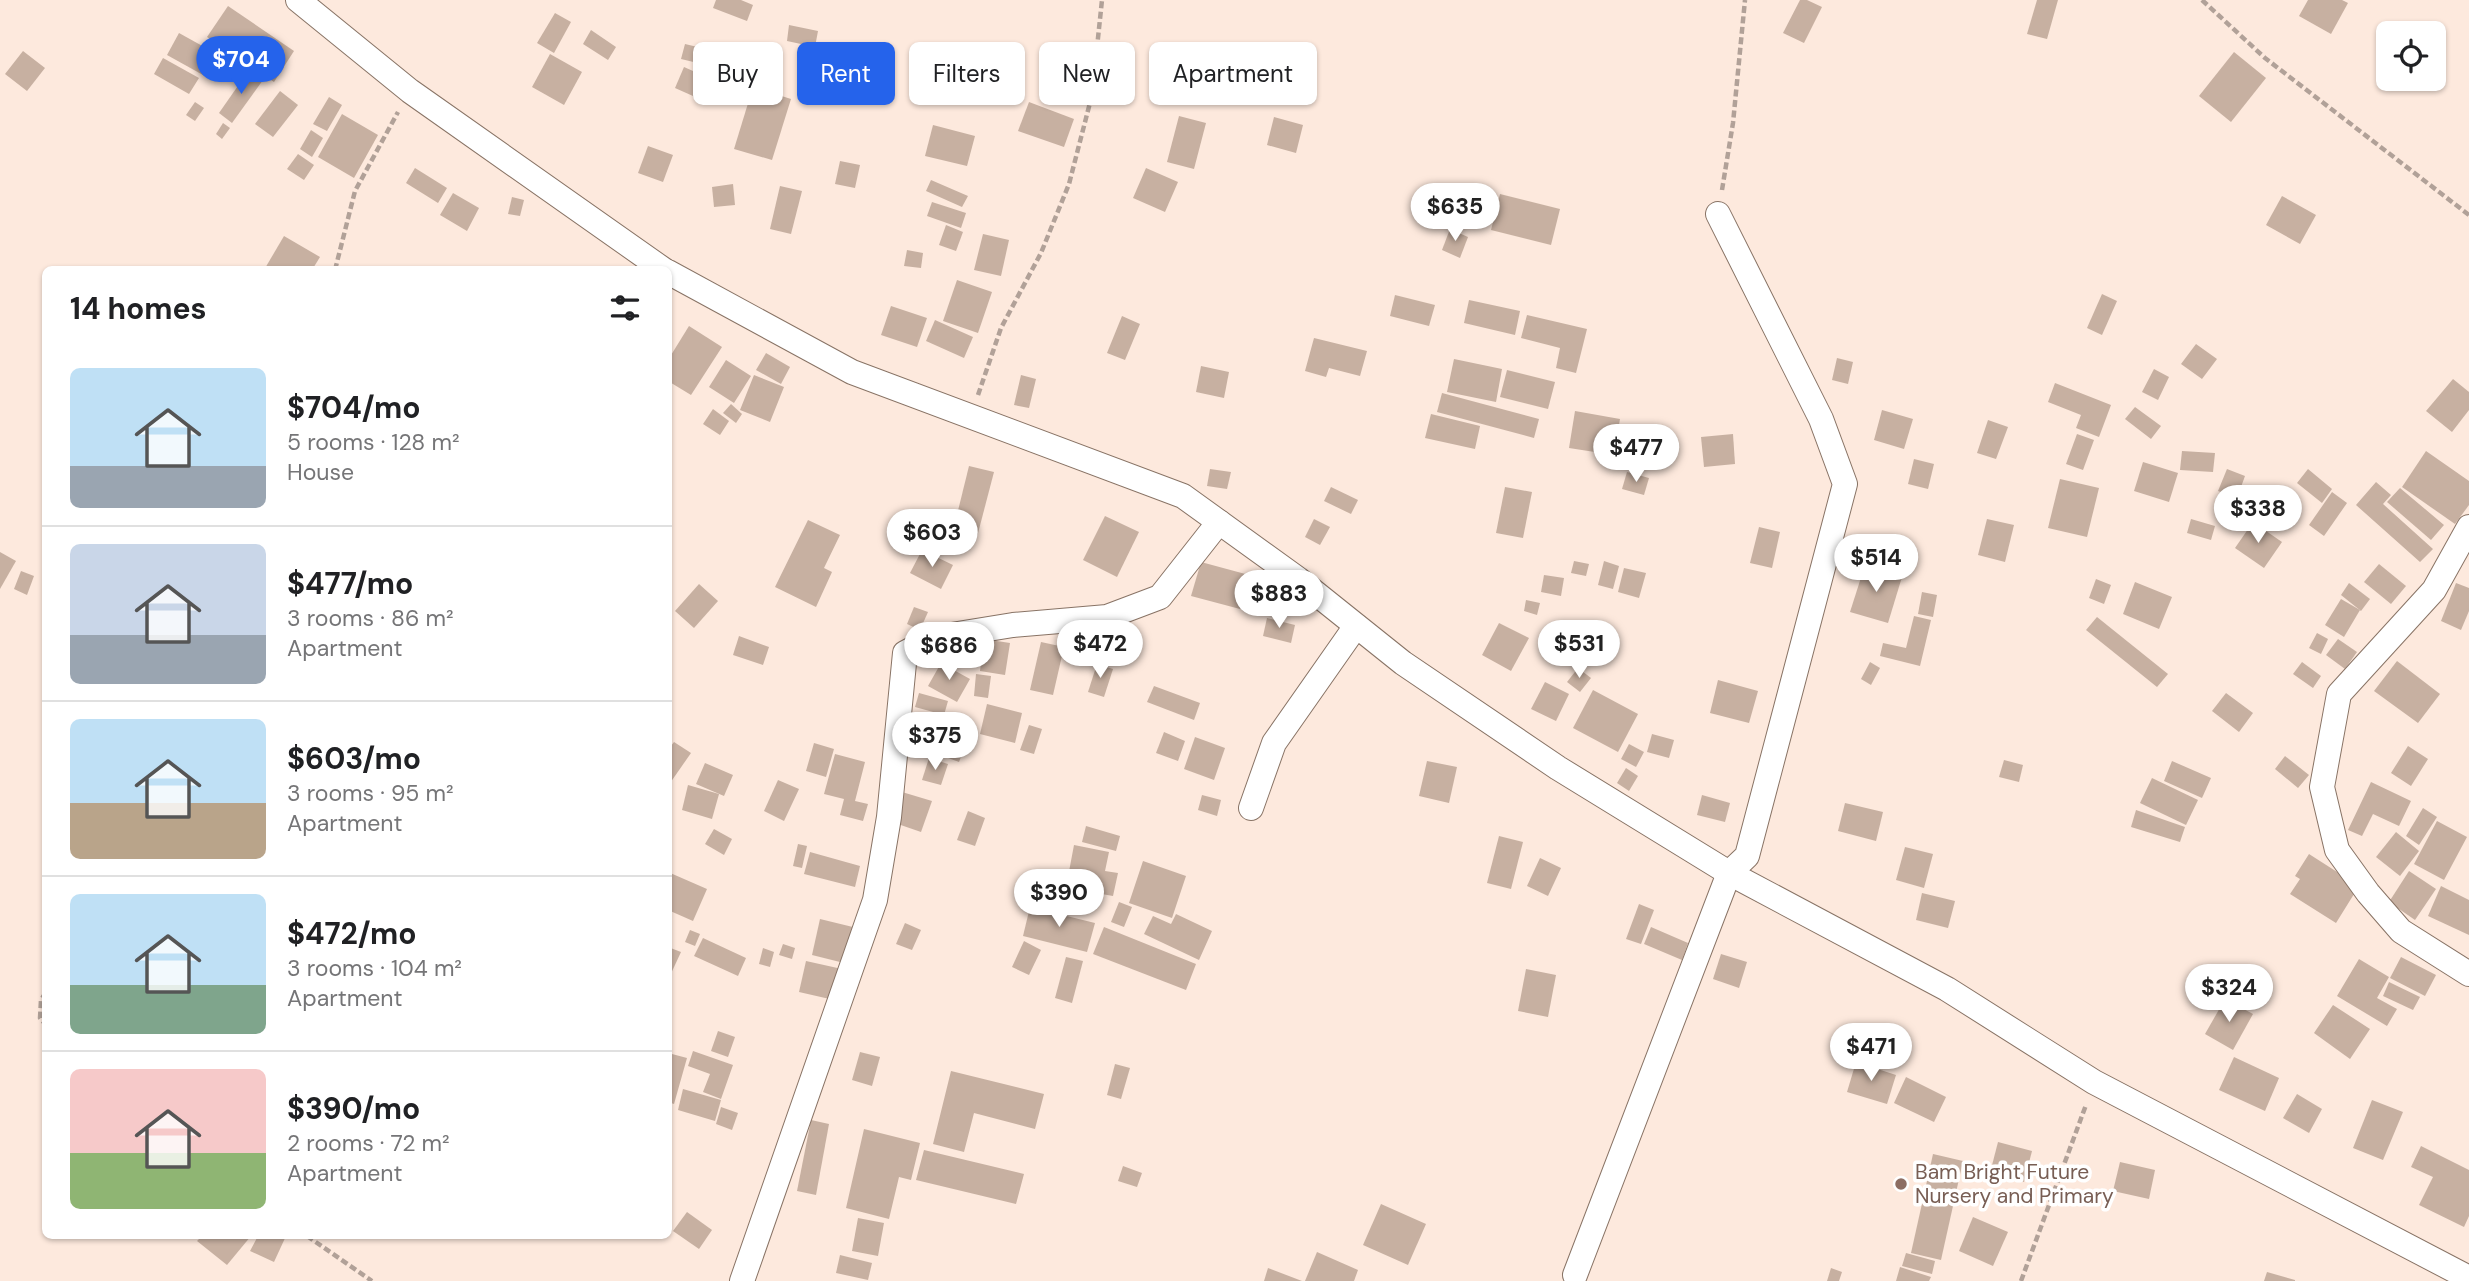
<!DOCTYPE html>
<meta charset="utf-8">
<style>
body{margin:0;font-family:"DM Sans",sans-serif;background:#f6f6f6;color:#202124;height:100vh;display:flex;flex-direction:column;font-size:26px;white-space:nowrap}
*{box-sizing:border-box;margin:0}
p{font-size:23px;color:#757577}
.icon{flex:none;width:38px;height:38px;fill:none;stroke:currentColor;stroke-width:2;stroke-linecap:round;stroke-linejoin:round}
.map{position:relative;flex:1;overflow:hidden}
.panel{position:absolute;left:42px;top:266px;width:630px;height:973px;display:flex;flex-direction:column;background:#fff;border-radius:10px;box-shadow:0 2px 5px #0004}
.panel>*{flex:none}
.top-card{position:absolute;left:693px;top:42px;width:665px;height:63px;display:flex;gap:14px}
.tools{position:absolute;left:2376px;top:21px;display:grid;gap:14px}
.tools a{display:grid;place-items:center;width:70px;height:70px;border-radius:10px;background:#fff;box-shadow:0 2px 5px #0004;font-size:35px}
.price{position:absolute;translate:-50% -60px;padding:0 16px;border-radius:24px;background:#fff;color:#222;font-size:23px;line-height:46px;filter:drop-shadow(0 2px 4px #0008)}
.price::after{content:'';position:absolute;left:50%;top:42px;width:21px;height:16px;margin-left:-10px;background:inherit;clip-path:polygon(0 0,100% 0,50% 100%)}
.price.on{background:#2563eb;color:#fff}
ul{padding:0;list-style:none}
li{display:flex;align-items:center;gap:21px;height:175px;padding:0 28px}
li+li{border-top:2px solid #e0e0e0}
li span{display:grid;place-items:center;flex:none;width:196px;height:140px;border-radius:10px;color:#555}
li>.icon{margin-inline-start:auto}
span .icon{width:84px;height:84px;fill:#fffc;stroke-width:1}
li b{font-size:30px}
h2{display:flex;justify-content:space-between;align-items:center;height:84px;padding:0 28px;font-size:30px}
.tag{padding:0 24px;border-radius:10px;background:#fff;box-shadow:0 2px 5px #0004;font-size:24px;line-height:63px}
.tag.on{background:#2563eb;color:#fff}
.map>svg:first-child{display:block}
</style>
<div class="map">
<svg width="2469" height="1281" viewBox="0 0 2469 1281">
<rect width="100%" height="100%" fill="#fde9dd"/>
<g fill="#c7b0a1">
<path d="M716,0H741L753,5L747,21L713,8Z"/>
<path d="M1800,0H1807L1822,7L1804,43L1783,33Z"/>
<path d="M2037,0H2058L2047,39L2027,34Z"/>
<path d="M2308,0H2342L2348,3L2331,34L2299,16Z"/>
<path d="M228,6L294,51L274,82L207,37Z"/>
<path d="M555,13L571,22L554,53L537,43Z"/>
<path d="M789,25L818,31L815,47L787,41Z"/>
<path d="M591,30L616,47L608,60L583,44Z"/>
<path d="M179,33L215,53L203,75L167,55Z"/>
<path d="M685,44L710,50L706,65L681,59Z"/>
<path d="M23,51L45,68L27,91L5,74Z"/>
<path d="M2234,52L2266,78L2231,122L2199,96Z"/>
<path d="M550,54L582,72L564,105L532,87Z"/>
<path d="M163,58L199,78L189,94L154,74Z"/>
<path d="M684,67L720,83L711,104L675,88Z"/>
<path d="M249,70L263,80L232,123L219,113Z"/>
<path d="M753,87L791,99L772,160L734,149Z"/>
<path d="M280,91L298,105L273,137L255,124Z"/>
<path d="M329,97L342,105L327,131L313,124Z"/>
<path d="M195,102L204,108L195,121L186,115Z"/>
<path d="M1029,102L1074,119L1064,147L1018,131Z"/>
<path d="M342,114L378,135L354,178L318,157Z"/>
<path d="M1179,116L1206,123L1194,169L1167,162Z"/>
<path d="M1274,117L1303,125L1296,153L1267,145Z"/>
<path d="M223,123L230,128L222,139L216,134Z"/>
<path d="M933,125L975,136L967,166L925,156Z"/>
<path d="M311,130L323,138L312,157L300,149Z"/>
<path d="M648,146L673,155L663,182L638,173Z"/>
<path d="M298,154L314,165L304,180L287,169Z"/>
<path d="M840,161L860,165L855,188L835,184Z"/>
<path d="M415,168L447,188L438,203L406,183Z"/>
<path d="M1146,168L1178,182L1165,212L1133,198Z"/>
<path d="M931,180L968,196L962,207L926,191Z"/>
<path d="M733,184L735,205L714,207L712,187Z"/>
<path d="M780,186L802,191L791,234L770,229Z"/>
<path d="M453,193L479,208L467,231L440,215Z"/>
<path d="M1500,194L1560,209L1551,245L1491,230Z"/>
<path d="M2282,196L2316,215L2300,244L2266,225Z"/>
<path d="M512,197L524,200L520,216L508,214Z"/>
<path d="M932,202L966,213L961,228L927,216Z"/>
<path d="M946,225L963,232L956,251L939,245Z"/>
<path d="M1450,229L1468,237L1460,258L1442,250Z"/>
<path d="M983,234L1009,240L1001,276L974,270Z"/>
<path d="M284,236L320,257L312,270H264Z"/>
<path d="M907,250L923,253L921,268L904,266Z"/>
<path d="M957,280L992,292L978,333L943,321Z"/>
<path d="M2102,294L2117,301L2102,335L2087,328Z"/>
<path d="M1395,295L1435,305L1429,326L1390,316Z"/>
<path d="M1469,300L1520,311L1515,335L1464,323Z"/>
<path d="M891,306L927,318L917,347L881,335Z"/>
<path d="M1527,315L1587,329L1576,373L1556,368L1560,348L1521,338Z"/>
<path d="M1122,316L1140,324L1125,360L1107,353Z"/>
<path d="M935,320L973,337L964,358L926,341Z"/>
<path d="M689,326L722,347L691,395L668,381V360Z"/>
<path d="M1314,338L1367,351L1360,376L1329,368L1326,377L1305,371Z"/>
<path d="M2196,344L2217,359L2202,379L2181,364Z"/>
<path d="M766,353L790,367L781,384L756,370Z"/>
<path d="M1837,358L1853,362L1848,384L1832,380Z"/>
<path d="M1454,359L1502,369L1496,402L1447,392Z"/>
<path d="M726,360L751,376L734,403L709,387Z"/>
<path d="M1201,366L1229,372L1224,398L1196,392Z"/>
<path d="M2154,369L2169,377L2158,400L2142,392Z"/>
<path d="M1507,370L1555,382L1548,409L1500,397Z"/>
<path d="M754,375L784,387L770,422L740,410Z"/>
<path d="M1021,375L1036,379L1029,408L1014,405Z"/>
<path d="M2453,379L2469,392V410L2452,432L2426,411Z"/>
<path d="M2055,383L2111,405L2099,437L2076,428L2081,415L2048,402Z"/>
<path d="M1442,393L1539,419L1534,438L1437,412Z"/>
<path d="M731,404L742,414L736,423L723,413Z"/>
<path d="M2135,407L2161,426L2151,439L2125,419Z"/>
<path d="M713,409L729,421L720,435L703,424Z"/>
<path d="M1882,410L1913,419L1904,449L1874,440Z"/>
<path d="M1575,411L1620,419L1614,455L1569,448Z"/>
<path d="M1431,414L1480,426L1475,449L1425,438Z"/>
<path d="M1988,420L2008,427L1996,459L1977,453Z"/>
<path d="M1733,434L1735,464L1704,467L1701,437Z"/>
<path d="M2077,434L2094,440L2083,470L2066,464Z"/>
<path d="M2182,451L2215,453L2213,472L2180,470Z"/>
<path d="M2426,451L2469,481V505L2455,524L2402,487Z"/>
<path d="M1914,459L1934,464L1928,489L1908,484Z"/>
<path d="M2143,462L2178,473L2169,502L2134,491Z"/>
<path d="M969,466L994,472L977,537L953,531Z"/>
<path d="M1210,469L1231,472L1227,489L1207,486Z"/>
<path d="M2227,469L2245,476L2237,498L2218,491Z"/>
<path d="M2308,469L2332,489L2322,503L2297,483Z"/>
<path d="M1627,472L1649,478L1644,495L1622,489Z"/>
<path d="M2060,479L2099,488L2087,537L2048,528Z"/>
<path d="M2376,482L2391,495L2383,504L2433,549L2420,562L2356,505Z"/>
<path d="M1331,487L1358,500L1351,514L1324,501Z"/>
<path d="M1505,487L1532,492L1523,538L1496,533Z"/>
<path d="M2400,488L2444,525L2431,540L2387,502Z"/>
<path d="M2332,492L2347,503L2324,536L2309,525Z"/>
<path d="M1105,516L1139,532L1117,577L1083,560Z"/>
<path d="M1314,519L1330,527L1320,545L1305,537Z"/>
<path d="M1987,519L2014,525L2005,562L1978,555Z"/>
<path d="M2191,519L2215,526L2211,540L2187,533Z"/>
<path d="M808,520L840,535L824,568L832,572L816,607L775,587Z"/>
<path d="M2253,522L2282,542L2264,568L2235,548Z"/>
<path d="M1759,527L1780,532L1772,568L1750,563Z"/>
<path d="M922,550L953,565L941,589L910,573Z"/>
<path d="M0,552L16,561L0,589Z"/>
<path d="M1574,561L1589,564L1586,576L1571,573Z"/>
<path d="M1604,561L1619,566L1613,589L1598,585Z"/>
<path d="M1201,562L1249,575L1240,609L1191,596Z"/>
<path d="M2379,564L2406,586L2391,604L2364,582Z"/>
<path d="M1865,565L1902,577L1888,623L1850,612Z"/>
<path d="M1624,568L1646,573L1639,598L1618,592Z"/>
<path d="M21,571L34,576L27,595L14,589Z"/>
<path d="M1544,575L1564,578L1561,596L1541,592Z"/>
<path d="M2096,579L2111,585L2104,604L2089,598Z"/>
<path d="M2135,582L2172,597L2159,629L2123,614Z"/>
<path d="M2349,583L2370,599L2361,611L2341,595Z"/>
<path d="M2456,583L2469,588V611L2461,630L2441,621Z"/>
<path d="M699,584L718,601L694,628L675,611Z"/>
<path d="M1922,592L1937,595L1933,617L1918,614Z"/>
<path d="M2341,599L2360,610L2344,637L2325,625Z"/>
<path d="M1526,600L1540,603L1537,615L1524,611Z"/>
<path d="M914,607L928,612L920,630L907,624Z"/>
<path d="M1914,616L1931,620L1920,666L1880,656L1883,643L1906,648Z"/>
<path d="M2097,617L2168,674L2157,687L2086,630Z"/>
<path d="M1267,618L1295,625L1291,643L1263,636Z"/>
<path d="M1499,623L1529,638L1511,671L1482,655Z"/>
<path d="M2317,633L2328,639L2321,654L2309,648Z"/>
<path d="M739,636L769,647L763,665L733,655Z"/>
<path d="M984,639L1010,643L1005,675L980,671Z"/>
<path d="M2338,639L2357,652L2345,669L2326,655Z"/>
<path d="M1041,642L1064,647L1053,695L1030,690Z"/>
<path d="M2397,661L2440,694L2418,723L2374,691Z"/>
<path d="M1870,662L1880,668L1871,685L1861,679Z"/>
<path d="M2302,662L2321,676L2313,688L2293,674Z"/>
<path d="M941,663L970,679L957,702L928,686Z"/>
<path d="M1097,664L1113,669L1104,697L1088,692Z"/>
<path d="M1578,668L1591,678L1580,692L1567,682Z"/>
<path d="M976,674L991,676L988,698L974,696Z"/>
<path d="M1718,680L1758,691L1749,723L1710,713Z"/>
<path d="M1545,682L1569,694L1556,721L1531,709Z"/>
<path d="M1154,686L1200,703L1194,720L1147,702Z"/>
<path d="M1593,690L1638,714L1618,752L1573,728Z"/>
<path d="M919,693L948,701L944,715L915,707Z"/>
<path d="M2226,693L2253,713L2239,732L2212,711Z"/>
<path d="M987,704L1022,713L1015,743L980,734Z"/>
<path d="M919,712L934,716L927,741L912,737Z"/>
<path d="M952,723L971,730L959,762L940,755Z"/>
<path d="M1029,725L1042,729L1034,754L1020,750Z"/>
<path d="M1164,732L1185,741L1178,761L1156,753Z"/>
<path d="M1652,734L1674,740L1669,758L1647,752Z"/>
<path d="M1195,737L1225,748L1214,780L1184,769Z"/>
<path d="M674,742L691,753L668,786V750Z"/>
<path d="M814,743L834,749L826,777L806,771Z"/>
<path d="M1629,744L1644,752L1636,767L1621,759Z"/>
<path d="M2408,746L2428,759L2411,786L2391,773Z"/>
<path d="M835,754L865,762L855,801L868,804L863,821L840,815L844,799L824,794Z"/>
<path d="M2285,756L2309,775L2298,788L2275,769Z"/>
<path d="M929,758L948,764L941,785L922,780Z"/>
<path d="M2004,760L2023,765L2019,782L1999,777Z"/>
<path d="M1427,761L1457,767L1449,803L1419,796Z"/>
<path d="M2172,761L2211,778L2202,798L2164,781Z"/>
<path d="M705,763L733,775L724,796L696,784Z"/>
<path d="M1626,768L1638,776L1629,791L1617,783Z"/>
<path d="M2152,778L2198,800L2186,825L2140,803Z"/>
<path d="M778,780L799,789L784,821L764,811Z"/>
<path d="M2371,782L2411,801L2399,826L2373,814L2362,836L2348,830Z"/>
<path d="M688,785L719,794L712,819L682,810Z"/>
<path d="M902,792L932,801L921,832L892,822Z"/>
<path d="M1202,795L1221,800L1217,816L1198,810Z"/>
<path d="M1702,795L1730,803L1725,822L1697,815Z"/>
<path d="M1845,803L1883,812L1876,841L1838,831Z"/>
<path d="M2423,808L2437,817L2419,845L2406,836Z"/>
<path d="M2136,810L2185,827L2180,842L2131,827Z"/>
<path d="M968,811L985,818L975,846L957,840Z"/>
<path d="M2437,821L2467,837L2444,880L2414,864Z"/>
<path d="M1086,826L1120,836L1116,851L1082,842Z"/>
<path d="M714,829L732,839L724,855L705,844Z"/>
<path d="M2396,832L2419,851L2400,876L2376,857Z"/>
<path d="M1499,836L1523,842L1511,889L1487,883Z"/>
<path d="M798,844L807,846L802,868L793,866Z"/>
<path d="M1074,845L1109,852L1105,871L1118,873L1113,896L1096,893L1094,903L1064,898Z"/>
<path d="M1905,847L1933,854L1924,888L1896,880Z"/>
<path d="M810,852L860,866L855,887L804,874Z"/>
<path d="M2309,854L2359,886L2336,923L2290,894L2300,879L2295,876Z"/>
<path d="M1540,858L1561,868L1548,896L1527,886Z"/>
<path d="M1143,861L1186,876L1172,918L1129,903Z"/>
<path d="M2409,871L2436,889L2415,920L2389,902Z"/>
<path d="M668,872L707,889L693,921L668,910Z"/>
<path d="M2441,886L2469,900V935L2428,916Z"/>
<path d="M1922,893L1955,901L1948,928L1916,920Z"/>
<path d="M1119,902L1132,907L1124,927L1111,922Z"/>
<path d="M1639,904L1654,910L1641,944L1626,939Z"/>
<path d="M1030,907L1095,923L1087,952L1023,936Z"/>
<path d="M1176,914L1212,931L1199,960L1144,934L1153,916L1171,924Z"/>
<path d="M820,919L861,929L852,965L812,955Z"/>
<path d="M905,923L921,930L912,950L896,944Z"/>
<path d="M1104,927L1196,964L1186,990L1093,954Z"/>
<path d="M1651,927L1688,943L1682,960L1644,944Z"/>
<path d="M690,930L700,934L695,946L685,942Z"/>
<path d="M703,938L746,958L738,976L694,956Z"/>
<path d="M1024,941L1041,950L1029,975L1012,967Z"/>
<path d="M783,944L795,948L792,959L779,955Z"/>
<path d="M668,947L681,952L668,980Z"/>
<path d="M763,948L774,952L770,967L759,964Z"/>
<path d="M1721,954L1747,962L1739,988L1713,979Z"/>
<path d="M1066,957L1083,961L1072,1003L1055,998Z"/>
<path d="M2401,957L2436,975L2425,996L2390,978Z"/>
<path d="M2359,959L2389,977L2377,998L2397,1009L2387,1026L2337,996Z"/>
<path d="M806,961L842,969L834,1000L799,992Z"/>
<path d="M1526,969L1556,975L1548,1017L1518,1011Z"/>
<path d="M2389,982L2420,997L2413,1010L2383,996Z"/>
<path d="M2225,999L2253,1014L2233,1050L2205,1034Z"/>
<path d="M2333,1005L2370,1029L2350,1059L2314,1033Z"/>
<path d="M718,1031L735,1037L728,1057L711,1051Z"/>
<path d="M693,1051L733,1065L721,1099L703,1092L710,1074L688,1066Z"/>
<path d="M860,1052L880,1057L872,1086L852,1080Z"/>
<path d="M672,1054L687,1058L674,1104L668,1102V1064Z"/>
<path d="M2234,1057L2279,1078L2265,1111L2219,1090Z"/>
<path d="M1856,1062L1896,1075L1887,1104L1847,1092Z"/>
<path d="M1115,1064L1130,1068L1121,1099L1107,1095Z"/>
<path d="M951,1071L1044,1094L1035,1129L974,1113L964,1152L933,1144Z"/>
<path d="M1906,1077L1946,1097L1934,1122L1894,1103Z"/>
<path d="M683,1089L721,1100L715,1121L678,1110Z"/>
<path d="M2297,1094L2322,1109L2309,1133L2283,1118Z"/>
<path d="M2372,1100L2403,1112L2383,1160L2353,1148Z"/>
<path d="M721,1107L738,1113L732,1130L716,1124Z"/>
<path d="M811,1120L829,1124L816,1195L797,1191Z"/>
<path d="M864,1129L920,1143L911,1180L899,1177L889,1219L846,1208Z"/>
<path d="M1998,1142L2032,1151L2024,1182L1990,1173Z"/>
<path d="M2421,1146L2469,1170V1216L2464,1227L2419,1205L2433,1177L2411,1167Z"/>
<path d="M924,1150L1024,1174L1016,1204L916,1180Z"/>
<path d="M1933,1154L1963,1161L1941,1260L1911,1253Z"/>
<path d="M2120,1162L2155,1170L2149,1199L2113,1191Z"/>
<path d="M1123,1166L1142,1173L1137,1187L1118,1181Z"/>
<path d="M1381,1204L1426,1224L1408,1265L1363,1245Z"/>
<path d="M687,1212L712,1230L699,1249L673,1231Z"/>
<path d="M1973,1217L2008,1232L1993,1266L1959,1251Z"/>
<path d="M858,1218L884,1223L878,1256L852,1251Z"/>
<path d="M202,1236H251L227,1265L197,1241Z"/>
<path d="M258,1236H286L274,1262L250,1251Z"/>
<path d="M1317,1252L1358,1270L1354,1281H1305Z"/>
<path d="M1906,1253L1935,1261L1932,1274L1902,1266Z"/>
<path d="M840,1255L872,1263L868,1280L836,1273Z"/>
<path d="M1900,1267L1931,1277L1929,1281H1896Z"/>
<path d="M1268,1268L1302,1281H1264Z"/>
<path d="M1831,1268L1842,1272L1839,1281H1827Z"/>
<path d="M2267,1272L2295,1280V1281H2264Z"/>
</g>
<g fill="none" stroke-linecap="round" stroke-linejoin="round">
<g stroke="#887365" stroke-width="26">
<g id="street">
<path d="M298,0L410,91L664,270"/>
<path d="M668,272L852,372L1183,496L1298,579L1403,663L1558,768L1729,873L1947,989L2094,1082L2469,1278"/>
<path d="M2469,527L2434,590L2339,694L2322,787L2337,850L2368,893L2401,931L2469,974"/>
<path d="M1251,808L1274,743L1356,626"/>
<path d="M1575,1275L1729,873L1747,856L1845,484L1821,419L1718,214"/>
<path d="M742,1281L875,900L889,817L905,653L933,638L1013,625L1107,617L1160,597L1219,522"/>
</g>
</g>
<g stroke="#b1a198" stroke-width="4.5" stroke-dasharray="7 3.5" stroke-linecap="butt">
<path d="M2202,0L2265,58L2469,215"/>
<path d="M1722,190L1733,123L1745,0"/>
<path d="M335,270L355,191L398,112"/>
<path d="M978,395L1001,328L1041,253L1069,184L1092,95L1102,0"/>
<path d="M46,992L41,1000L40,1018L46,1025"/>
<path d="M307,1236L372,1281"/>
<path d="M2021,1281L2086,1105"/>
</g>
<use href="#street" stroke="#fff" stroke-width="24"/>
</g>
<circle fill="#8d6e63" stroke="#fff" stroke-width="2.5" cx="1901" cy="1184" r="7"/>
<g text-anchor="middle" stroke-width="7" stroke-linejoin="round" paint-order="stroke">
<g font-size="21" fill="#785e54" stroke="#fff" text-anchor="start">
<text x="1915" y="1179">Bam Bright Future<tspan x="1915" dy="24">Nursery and Primary</tspan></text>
</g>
</g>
</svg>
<div class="tools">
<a><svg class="icon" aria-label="locate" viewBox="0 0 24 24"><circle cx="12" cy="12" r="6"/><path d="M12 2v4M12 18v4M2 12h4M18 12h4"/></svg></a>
</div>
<b class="price on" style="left:241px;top:96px">$704</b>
<b class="price" style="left:1455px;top:243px">$635</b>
<b class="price" style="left:1636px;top:484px">$477</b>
<b class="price" style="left:2258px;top:545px">$338</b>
<b class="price" style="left:932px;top:569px">$603</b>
<b class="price" style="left:1876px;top:594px">$514</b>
<b class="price" style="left:1279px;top:630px">$883</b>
<b class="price" style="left:1100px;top:680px">$472</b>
<b class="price" style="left:1579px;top:680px">$531</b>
<b class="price" style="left:949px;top:682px">$686</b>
<b class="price" style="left:935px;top:772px">$375</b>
<b class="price" style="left:1059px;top:929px">$390</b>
<b class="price" style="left:2229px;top:1024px">$324</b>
<b class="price" style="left:1871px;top:1083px">$471</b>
<div class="top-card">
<a class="tag">Buy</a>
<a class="tag on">Rent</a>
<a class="tag">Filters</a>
<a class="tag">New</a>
<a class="tag">Apartment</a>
</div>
<section class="panel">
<h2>14 homes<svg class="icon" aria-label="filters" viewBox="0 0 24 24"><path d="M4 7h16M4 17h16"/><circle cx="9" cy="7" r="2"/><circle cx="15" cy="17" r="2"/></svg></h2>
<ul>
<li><span style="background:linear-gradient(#bfe0f5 70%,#9aa5b1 0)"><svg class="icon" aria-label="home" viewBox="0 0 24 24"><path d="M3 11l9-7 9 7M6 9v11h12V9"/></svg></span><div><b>$704/mo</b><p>5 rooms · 128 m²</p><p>House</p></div></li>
<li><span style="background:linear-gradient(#c9d6e8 65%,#9aa5b1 0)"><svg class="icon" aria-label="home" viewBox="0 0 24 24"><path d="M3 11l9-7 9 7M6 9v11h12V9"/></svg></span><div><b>$477/mo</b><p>3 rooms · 86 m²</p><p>Apartment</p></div></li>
<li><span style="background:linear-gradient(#bfe0f5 60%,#b9a48a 0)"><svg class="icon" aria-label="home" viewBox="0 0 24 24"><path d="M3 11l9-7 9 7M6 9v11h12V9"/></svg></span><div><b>$603/mo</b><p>3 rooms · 95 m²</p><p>Apartment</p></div></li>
<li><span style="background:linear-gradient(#bfe0f5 65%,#7fa58c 0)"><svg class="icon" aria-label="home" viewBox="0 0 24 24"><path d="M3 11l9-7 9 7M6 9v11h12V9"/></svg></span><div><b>$472/mo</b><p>3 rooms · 104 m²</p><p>Apartment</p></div></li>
<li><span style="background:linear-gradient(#f6c9c9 60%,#8fb573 0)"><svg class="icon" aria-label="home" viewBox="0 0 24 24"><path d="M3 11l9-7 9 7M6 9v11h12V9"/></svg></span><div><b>$390/mo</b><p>2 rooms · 72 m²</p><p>Apartment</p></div></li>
</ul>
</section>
</div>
